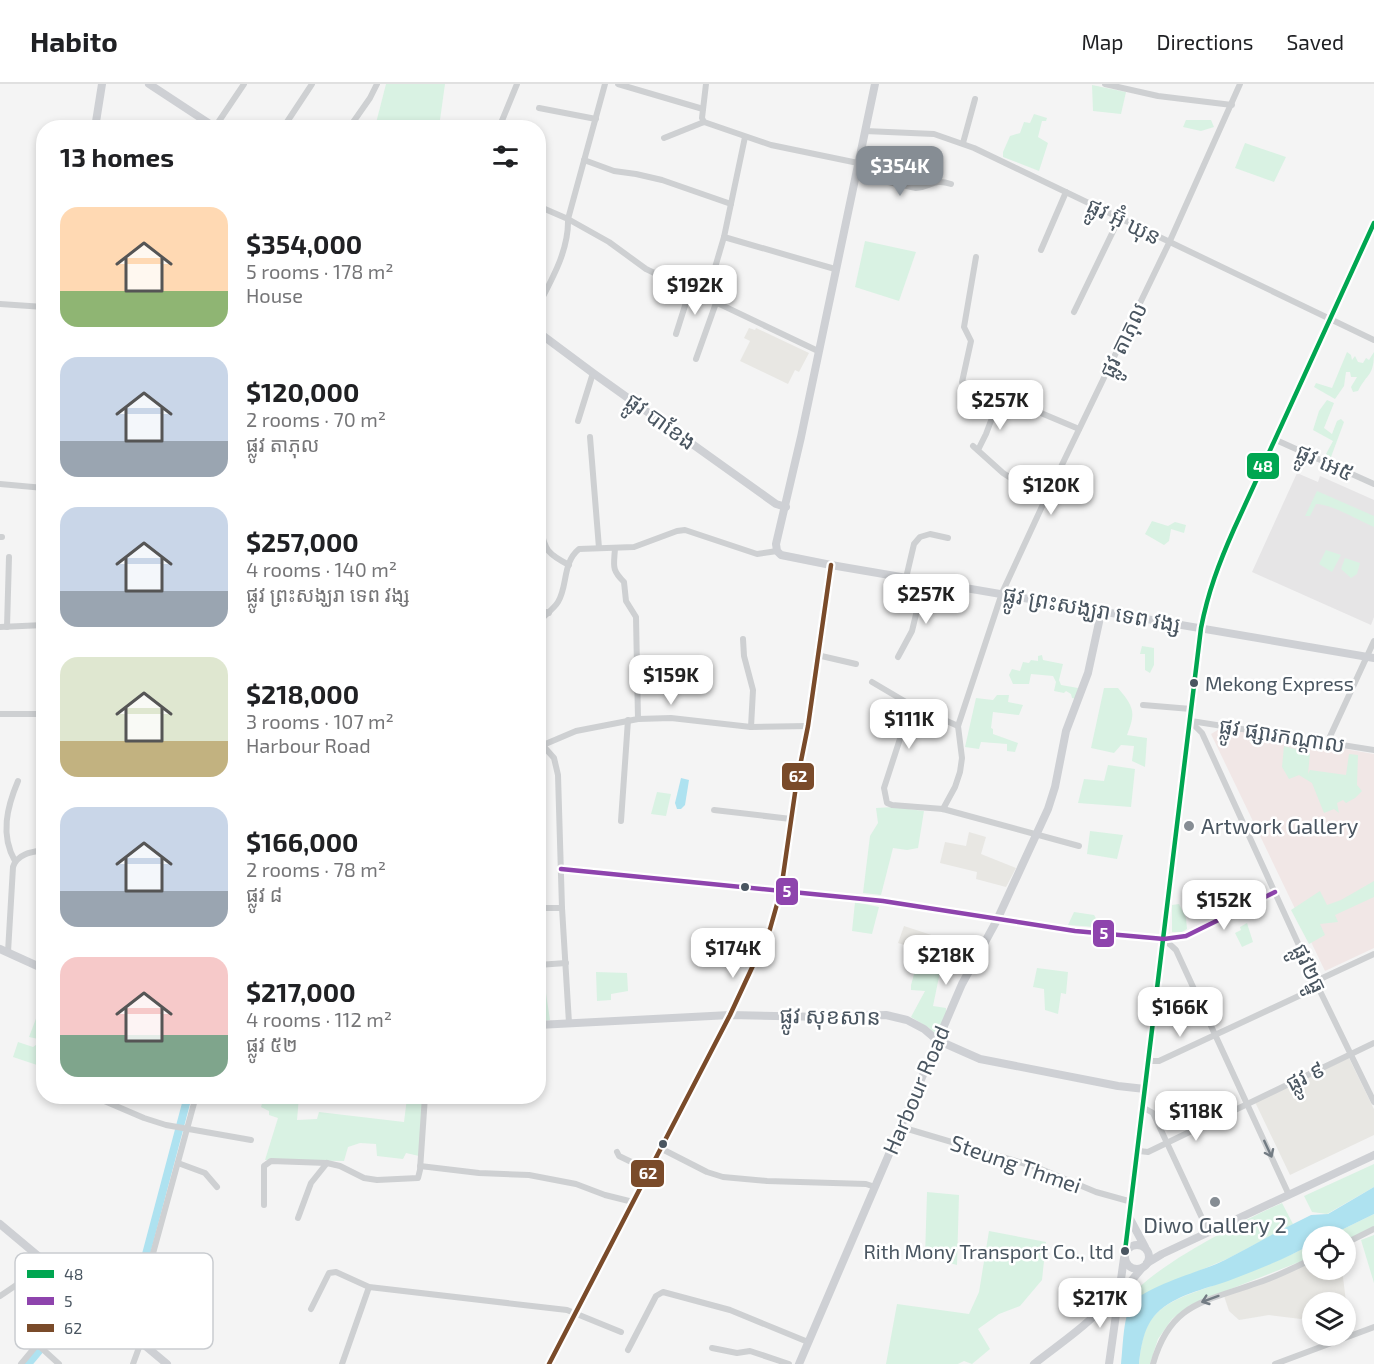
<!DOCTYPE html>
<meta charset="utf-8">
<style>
body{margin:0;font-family:"Exo 2","Noto Sans Khmer",sans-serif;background:#f2f2f2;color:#202124;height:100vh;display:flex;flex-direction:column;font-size:22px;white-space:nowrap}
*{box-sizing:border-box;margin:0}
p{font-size:20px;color:#757577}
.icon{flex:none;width:33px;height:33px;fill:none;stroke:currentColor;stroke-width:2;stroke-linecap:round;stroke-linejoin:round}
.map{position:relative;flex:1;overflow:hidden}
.panel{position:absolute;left:36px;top:36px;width:510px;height:984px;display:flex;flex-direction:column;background:#fff;border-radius:24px;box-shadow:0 3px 9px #0003}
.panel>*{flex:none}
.buttons{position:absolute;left:1302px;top:1142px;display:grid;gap:12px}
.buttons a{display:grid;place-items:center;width:54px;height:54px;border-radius:50%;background:#fff;box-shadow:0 3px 9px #0003;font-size:30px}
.price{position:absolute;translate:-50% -51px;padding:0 14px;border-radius:12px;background:#fff;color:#222;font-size:20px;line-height:39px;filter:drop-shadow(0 2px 3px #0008)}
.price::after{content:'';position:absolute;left:50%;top:36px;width:18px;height:14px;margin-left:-9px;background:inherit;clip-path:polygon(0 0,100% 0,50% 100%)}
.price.current{background:#868d94;color:#fff}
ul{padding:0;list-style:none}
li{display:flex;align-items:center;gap:18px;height:150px;padding:0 24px}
li span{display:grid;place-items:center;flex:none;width:168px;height:120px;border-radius:18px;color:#555}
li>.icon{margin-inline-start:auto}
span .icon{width:72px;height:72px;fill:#fffc;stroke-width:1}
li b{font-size:26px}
h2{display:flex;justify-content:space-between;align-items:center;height:72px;padding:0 24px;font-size:26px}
header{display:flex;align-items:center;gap:36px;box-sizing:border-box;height:84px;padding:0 30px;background:#fff;border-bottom:2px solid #e0e0e0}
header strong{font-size:28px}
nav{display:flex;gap:33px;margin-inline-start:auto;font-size:21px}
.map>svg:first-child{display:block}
</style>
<header>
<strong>Habito</strong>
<nav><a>Map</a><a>Directions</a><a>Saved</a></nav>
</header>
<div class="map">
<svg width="1374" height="1280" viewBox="0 0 1374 1280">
<rect width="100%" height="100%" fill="#f4f4f4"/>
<g fill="#e8e7e3">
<path d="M749,244L755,246L756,244L809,269L799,288L795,286L788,300L740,277L750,257L744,254Z"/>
<path d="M969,748L986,753L981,770L1016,784L1006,803L976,795L977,788L940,779L945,758L966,762Z"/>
<path d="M904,842L971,864L965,881L898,859Z"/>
<path d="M1349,974L1374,1025V1051L1290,1091L1255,1018Z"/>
<path d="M1312,1174V1185H1342L1347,1226L1346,1218H1312V1230L1301,1235L1269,1231L1239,1236L1229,1227L1224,1212Z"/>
</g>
<path fill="#e6e5e6" d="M1297,389L1318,398L1320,392L1374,416V533L1371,541L1252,488Z"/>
<path fill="#f1e7e6" d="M1221,644L1374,670V864L1325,887L1211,650Z"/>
<g fill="#d9f2e3">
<path d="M386,0H445L439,43H375Z"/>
<path d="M1092,1L1126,8L1121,30L1093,27Z"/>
<path d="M1034,30L1047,34L1046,37H1042L1038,53L1048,59L1039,87L1003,73V68L1010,52L1020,49L1024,38L1030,39Z"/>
<path d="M1186,36H1211L1214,43L1201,47L1183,43Z"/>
<path d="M1245,59L1286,73L1274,98L1235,84Z"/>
<path d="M865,157L916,168L899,217L855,203Z"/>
<path d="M1347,268L1351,271L1352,276L1355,272L1358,278L1363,279L1366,274L1369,276L1374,268C1374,292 1368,288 1358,307L1353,308L1351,303L1357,293H1351L1350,288H1346L1344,302L1335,315L1314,303L1316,299L1332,304Z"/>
<path d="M1327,316L1334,319L1324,344L1332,350L1337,337L1341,335L1344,338L1331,373L1326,370L1333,357L1313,346L1319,327Z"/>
<path d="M1317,407L1374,432V443C1358,436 1331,420 1316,420L1310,432H1305Z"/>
<path d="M1152,437L1168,442L1175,438L1186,441L1184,449L1171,445L1169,457L1164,461L1145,450Z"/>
<path d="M1326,466L1341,471L1332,488L1319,480Z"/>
<path d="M1345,474L1360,479L1357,490L1351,494L1341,485Z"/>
<path d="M1142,562L1154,564V581L1150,589L1145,586V570H1140Z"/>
<path d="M1042,571L1043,576L1063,580L1059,596L1061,601L1078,604L1076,615L1072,614L1071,610L1066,607L1064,609L1054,607L1056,598L1053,592L1031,590L1029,600H1013L1009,591L1012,585L1020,587L1023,578L1029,579L1031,576L1038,577V572Z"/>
<path d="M1104,604H1118C1134,623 1136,628 1127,651L1147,654L1145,683L1132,677L1134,662L1121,661L1114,669L1091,664Z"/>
<path d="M997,611H1009L1008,618L1023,621L1019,631L993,628L991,644L993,645V650L1018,659L1015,668L1007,667V660L981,658L979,665L965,663L976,614L993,616Z"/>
<path d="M1284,662L1310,669L1308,690L1310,686L1346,691L1349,670L1358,671L1357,701L1362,707L1355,714L1346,719L1343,716L1337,719L1339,729L1334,725L1324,729L1312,699L1299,691L1289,695L1282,683Z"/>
<path d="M1108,681L1135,685L1131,723L1078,719L1084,695L1104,697Z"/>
<path d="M657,708L671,710L666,732L651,730Z"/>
<path d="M893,723L924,727L918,764L907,766L893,764L881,811L863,809L870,752L878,739L876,724Z"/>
<path d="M1090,747L1123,751L1117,775L1087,770Z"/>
<path d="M1374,797V813L1335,831L1338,838L1320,840L1325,851L1309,860L1291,826L1320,807L1327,821L1341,816Z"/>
<path d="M855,818L879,823L872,850L852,847Z"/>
<path d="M1179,820L1186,834L1187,845L1182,848H1172V821Z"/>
<path d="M1074,828L1094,831L1097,836L1094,843L1068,841Z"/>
<path d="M1247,839L1253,858L1242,863L1235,849L1241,846L1240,843Z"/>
<path d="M918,876L932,878L940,888L933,922L946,924V932L936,950L929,944L911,933L925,907L911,906V901Z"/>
<path d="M1037,884L1068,888L1066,910L1061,909L1058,930L1045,926L1044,905L1033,903Z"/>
<path d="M596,888L627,889L628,907L611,910V916L597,917Z"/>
<path d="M539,889H543L550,936L539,938Z"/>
<path d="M37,932L43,934V983L13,973L18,958L33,963L43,956L29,953Z"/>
<path d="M264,1013H299L297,1036L317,1035L319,1028L404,1038L407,1014L425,1013L419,1072L406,1069L403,1075L377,1072L376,1060L360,1059L348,1063L344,1077L265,1076L278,1034L269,1031V1027L261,1023Z"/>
<path d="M1374,1080V1103L1327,1130L1312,1128L1304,1112Z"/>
<path d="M927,1108L959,1111L957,1181L925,1172Z"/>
<path d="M1282,1119L1293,1140L1227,1175L1144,1210L1123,1227C1128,1193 1250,1133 1282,1119Z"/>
<path d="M1374,1130V1145L1346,1157V1152H1329Z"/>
<path d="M989,1147L1046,1158L1042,1196L1020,1222L999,1230L978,1245L990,1265L972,1280L964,1277L958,1280H886L897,1220L969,1230L979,1208Z"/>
<path d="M1374,1151V1199L1361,1156Z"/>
<path d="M1312,1160V1173L1190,1221L1172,1235L1158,1255L1150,1280H1139C1141,1262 1143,1242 1157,1229C1172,1214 1196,1208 1215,1201C1248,1188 1281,1177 1312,1160Z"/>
</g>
<g fill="#aee2f0">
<path d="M681,694L689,696L685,721L681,725H677L675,719Z"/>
<path d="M1374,1103V1130L1329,1152H1312V1160C1285,1175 1257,1186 1228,1197C1205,1205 1175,1211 1157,1229C1144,1242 1141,1262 1139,1280H1121C1123,1264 1123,1234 1131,1221C1143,1202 1204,1187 1225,1176C1250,1163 1274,1149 1299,1137L1311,1131L1328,1130Z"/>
</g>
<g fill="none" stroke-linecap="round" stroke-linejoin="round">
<g stroke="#aee2f0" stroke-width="8">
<path d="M132,1223L188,1012"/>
<path d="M28,1280L81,1217L119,1252"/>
</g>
<g stroke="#ced0d2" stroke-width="6">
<path d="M618,0L703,25"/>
<path d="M1105,0L1158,12L1232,21"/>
<path d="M539,24L596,35"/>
<path d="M704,38L702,34L706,0"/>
<path d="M215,43L244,0"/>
<path d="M283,44L312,0"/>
<path d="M349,44L370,14L377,0"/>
<path d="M499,44L517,0"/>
<path d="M865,47L934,50L974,64L1374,256"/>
<path d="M664,54L704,38L771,61L858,79"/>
<path d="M963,59L975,15"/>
<path d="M584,76L614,87L636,90L662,96L731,120"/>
<path d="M856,91L916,104C931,103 933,94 951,100"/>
<path d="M538,122L568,135L609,158L646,185L818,267"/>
<path d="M724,153L835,185"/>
<path d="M1041,166L1066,108"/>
<path d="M976,173L964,243L971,257L962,298L998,311L1079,345"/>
<path d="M706,214L724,153L745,53"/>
<path d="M0,220L44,223"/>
<path d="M538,222C552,195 569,166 568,135L605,0"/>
<path d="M1074,228L1119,135"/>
<path d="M676,250L690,206"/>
<path d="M696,275L716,219"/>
<path d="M578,337L593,289"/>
<path d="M590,353L599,464"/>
<path d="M1276,356L1374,400"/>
<path d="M973,362L1003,389L1045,416"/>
<path d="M978,366L986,350L998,318"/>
<path d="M0,400L44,404"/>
<path d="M538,436C546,464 542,467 569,481"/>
<path d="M0,453H2"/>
<path d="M615,464C614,482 611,485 624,498L626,517L636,533L638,635"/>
<path d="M906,494L914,460L920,453L930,450L948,454"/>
<path d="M538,526L549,529"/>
<path d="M538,539C544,531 553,526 558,518C568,502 562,479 579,465L634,463L677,447L685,446L757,470L777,467"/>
<path d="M0,543L44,541"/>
<path d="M7,543L9,473"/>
<path d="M743,555L744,572L753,606L751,643"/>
<path d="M817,571L856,580"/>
<path d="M898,573L912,547L924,497"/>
<path d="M872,598L911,621L958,642"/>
<path d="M911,621L884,704L887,719L892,721L943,725L1079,762"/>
<path d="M1143,621L1191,625"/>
<path d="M0,630H44"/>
<path d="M1190,637L1202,649L1318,903L1374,1018"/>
<path d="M1191,637L1374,666"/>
<path d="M538,656L554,674L558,691L562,824L569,939"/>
<path d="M1327,659L1374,557"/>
<path d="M543,661L576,647L638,635L671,634L751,643L808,642"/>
<path d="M943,725L955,703L960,688L962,674L958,642L1002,509L1045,416L1169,159L1240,0"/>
<path d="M714,726L791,735"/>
<path d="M621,737L628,636"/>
<path d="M15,777C0,751 7,723 18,697"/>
<path d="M561,785L883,817L1075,847L1164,855L1186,852L1275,808"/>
<path d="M538,824H562"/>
<path d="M1164,855L1176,866L1289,1111"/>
<path d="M8,868L13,783C17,770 31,768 44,766"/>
<path d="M538,881L566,879"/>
<path d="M1316,897L1374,870"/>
<path d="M1149,977H1159L1318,903"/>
<path d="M95,1013L144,1034L166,1041L251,1056"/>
<path d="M1144,1024L1153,1029L1209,1149"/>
<path d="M901,1043L1036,1083L1096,1108L1132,1118"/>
<path d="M660,1064L707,1088L723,1093L767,1097L866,1100L875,1103"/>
<path d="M1139,1067L1148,1068L1374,959"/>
<path d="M617,1068L619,1072L648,1086"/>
<path d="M178,1079L205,1089L217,1103"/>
<path d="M420,1082L479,1089L529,1091L576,1100L605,1111L633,1118"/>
<path d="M264,1121V1082L271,1077L327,1079L340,1082L364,1094L377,1096L418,1094L420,1086L425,1012"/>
<path d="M298,1134L311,1099L327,1079"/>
<path d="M1346,1159L1374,1145"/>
<path d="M0,1212L37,1187L45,1178"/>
<path d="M311,1225L329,1189L336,1188L369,1203L567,1226L621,1248"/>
<path d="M131,1250L196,1012"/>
<path d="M37,1260L59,1280"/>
<path d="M712,1264L737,1269L750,1267L789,1280"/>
<path d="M628,1266L656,1212L663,1208L730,1226L808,1258"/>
<path d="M21,1280L81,1208"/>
<path d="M133,1280L141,1258"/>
<path d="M342,1280L369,1203"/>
<path d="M1153,1280C1170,1219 1204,1218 1257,1199C1276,1193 1294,1184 1312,1175"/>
<path d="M1275,1280L1374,1243"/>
</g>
<g stroke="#ced0d4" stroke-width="8">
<path d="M149,0L216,44"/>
<path d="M875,0L801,353L776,460L777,467L781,471L831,481L1374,574"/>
<path d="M95,44L102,0"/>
<path d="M538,248L593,289L776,420L786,423"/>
<path d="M0,865L44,885"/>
<path d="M538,941L730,931L826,933L886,931L907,936L924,945L937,956L980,975L1118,1002L1145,1005"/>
<path d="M1130,1135L1145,1163"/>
<path d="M0,1140L167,1280"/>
<circle cx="1137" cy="1173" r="12"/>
<path d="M1125,1167L1201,544C1208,508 1219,479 1234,445L1374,139"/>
<path d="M1147,1179L1162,1170L1374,1071"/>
<path d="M1117,1214L1142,1184"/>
<path d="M549,1280L730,931L770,845L781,806L796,702L808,642L831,481"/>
<path d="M799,1280L962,900L997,836L1048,725L1055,703L1066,647L1088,589L1101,529"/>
<path d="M1034,1280C1064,1256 1099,1235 1119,1201"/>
<path d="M1109,1280L1124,1174"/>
</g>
<g stroke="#fff" stroke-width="9">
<path id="bus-1" d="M1125,1167L1201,544C1208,508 1219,479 1234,445L1374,139"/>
</g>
<g stroke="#fff" stroke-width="9">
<path id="bus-2" d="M561,785L883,817L1075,847L1164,855L1186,852L1275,808"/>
</g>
<g stroke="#fff" stroke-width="9">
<path id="bus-3" d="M549,1280L730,931L770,845L781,806L796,702L808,642L831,481"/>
</g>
<use href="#bus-1" stroke="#00a651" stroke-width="4.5"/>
<use href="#bus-2" stroke="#8e44ad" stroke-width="4.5"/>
<use href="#bus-3" stroke="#7a4b2a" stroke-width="4.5"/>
</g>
<defs><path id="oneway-shaft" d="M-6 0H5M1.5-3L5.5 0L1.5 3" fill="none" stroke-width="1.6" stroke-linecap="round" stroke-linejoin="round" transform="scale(1.5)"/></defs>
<g stroke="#727b83">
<use href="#oneway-shaft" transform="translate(1268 1065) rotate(65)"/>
<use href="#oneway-shaft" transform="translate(1210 1215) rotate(160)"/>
</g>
<g fill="#4a5661" stroke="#fff" stroke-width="2">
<circle cx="1194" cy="599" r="5"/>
<circle cx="745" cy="803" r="5"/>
<circle cx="663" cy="1060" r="5"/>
<circle cx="1125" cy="1167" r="5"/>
</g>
<g fill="#868d94" stroke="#fff" stroke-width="2">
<circle cx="1189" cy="742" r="6"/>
<circle cx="1215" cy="1118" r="6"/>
</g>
<g text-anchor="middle" stroke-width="5" stroke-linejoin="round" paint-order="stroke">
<g font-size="20" fill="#4a5661" stroke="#fff" text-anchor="start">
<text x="1205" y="607">Mekong Express</text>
<text x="1114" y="1175" text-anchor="end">Rith Mony Transport Co., ltd</text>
</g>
<g font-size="22" fill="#4a5661" stroke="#fff">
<text transform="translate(1124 137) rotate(26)" y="8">ផ្លូវ អ៊ុំ ឃុន</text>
<text transform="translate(1123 256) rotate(-64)" y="8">ផ្លូវ តាភុល</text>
<text transform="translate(661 337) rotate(36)" y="8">ផ្លូវ បាខែង</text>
<text transform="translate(1325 378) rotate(24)" y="8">ផ្លូវ អេ៥</text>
<text transform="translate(1092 525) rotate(10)" y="8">ផ្លូវ ព្រះសង្ឃរា ទេព វង្ស</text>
<text transform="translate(1282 651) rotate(9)" y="8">ផ្លូវ ផ្សារកណ្តាល</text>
<text transform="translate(1310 884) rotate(65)" y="8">ផ្លូវ២ធ្នូ</text>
<text transform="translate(830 932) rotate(1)" y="8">ផ្លូវ សុខសាន</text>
<text transform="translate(1305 992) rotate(-26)" y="8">ផ្លូវ ៩</text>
<text transform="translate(916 1006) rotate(-67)" y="8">Harbour Road</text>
<text transform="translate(1016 1080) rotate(19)" y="8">Steung Thmei</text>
</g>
<g font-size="22" fill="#4a5661" stroke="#fff" text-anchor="start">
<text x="1201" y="750">Artwork Gallery</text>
<text x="1215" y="1149" text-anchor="middle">Diwo Gallery 2</text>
</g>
</g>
<rect x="15" y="1169" width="198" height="96" rx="9" fill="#fff" stroke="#c9ccd0" stroke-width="1.5"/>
<rect x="27" y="1186" width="27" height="8" fill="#00a651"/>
<rect x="27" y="1213" width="27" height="8" fill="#8e44ad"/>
<rect x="27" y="1240" width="27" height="8" fill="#7a4b2a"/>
<g font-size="16" fill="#4a5661">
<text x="64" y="1196">48</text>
<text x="64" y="1223">5</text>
<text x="64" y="1250">62</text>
</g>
<g stroke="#fff" stroke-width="2">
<rect x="1246" y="368" width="34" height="28" rx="6" fill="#00a651"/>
<rect x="781" y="678" width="34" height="29" rx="6" fill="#7a4b2a"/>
<rect x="775" y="793" width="24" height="29" rx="6" fill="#8e44ad"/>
<rect x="1092" y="835" width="23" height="29" rx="6" fill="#8e44ad"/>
<rect x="630" y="1075" width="35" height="29" rx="6" fill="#7a4b2a"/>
</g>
<g font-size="16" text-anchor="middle" font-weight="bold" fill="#fff">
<text x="1263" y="388">48</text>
<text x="798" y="698">62</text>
<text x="787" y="813">5</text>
<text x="1104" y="855">5</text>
<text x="648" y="1095">62</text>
</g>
</svg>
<div class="buttons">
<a><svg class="icon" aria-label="locate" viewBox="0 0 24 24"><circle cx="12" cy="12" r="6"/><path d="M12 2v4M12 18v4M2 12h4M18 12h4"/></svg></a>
<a><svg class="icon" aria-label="layers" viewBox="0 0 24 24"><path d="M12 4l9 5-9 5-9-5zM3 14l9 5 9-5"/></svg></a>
</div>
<b class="price current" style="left:900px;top:113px">$354K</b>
<b class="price" style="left:695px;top:232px">$192K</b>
<b class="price" style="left:1000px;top:347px">$257K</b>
<b class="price" style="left:1051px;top:432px">$120K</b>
<b class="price" style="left:926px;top:541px">$257K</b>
<b class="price" style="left:671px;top:622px">$159K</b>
<b class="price" style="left:909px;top:666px">$111K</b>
<b class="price" style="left:1224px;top:847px">$152K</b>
<b class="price" style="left:733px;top:895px">$174K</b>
<b class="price" style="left:946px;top:902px">$218K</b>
<b class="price" style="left:1180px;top:954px">$166K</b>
<b class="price" style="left:1196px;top:1058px">$118K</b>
<b class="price" style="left:1100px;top:1245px">$217K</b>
<section class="panel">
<h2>13 homes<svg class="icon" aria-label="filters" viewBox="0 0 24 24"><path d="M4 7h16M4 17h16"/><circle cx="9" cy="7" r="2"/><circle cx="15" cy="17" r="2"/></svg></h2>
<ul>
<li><span style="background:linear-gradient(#ffd9b3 70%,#8fb573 0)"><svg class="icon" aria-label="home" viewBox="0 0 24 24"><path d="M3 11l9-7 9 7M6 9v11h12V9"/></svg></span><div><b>$354,000</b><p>5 rooms · 178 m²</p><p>House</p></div></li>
<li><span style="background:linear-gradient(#c9d6e8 70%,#9aa5b1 0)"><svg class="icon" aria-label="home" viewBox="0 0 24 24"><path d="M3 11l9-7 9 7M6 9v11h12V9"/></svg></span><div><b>$120,000</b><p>2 rooms · 70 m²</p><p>ផ្លូវ តាភុល</p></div></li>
<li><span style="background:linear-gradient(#c9d6e8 70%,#9aa5b1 0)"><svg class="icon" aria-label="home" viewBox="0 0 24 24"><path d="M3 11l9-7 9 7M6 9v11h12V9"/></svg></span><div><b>$257,000</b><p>4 rooms · 140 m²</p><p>ផ្លូវ ព្រះសង្ឃរា ទេព វង្ស</p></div></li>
<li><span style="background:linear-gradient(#dfe7d0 70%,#c2b280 0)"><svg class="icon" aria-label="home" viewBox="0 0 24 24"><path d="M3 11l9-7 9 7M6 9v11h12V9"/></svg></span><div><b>$218,000</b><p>3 rooms · 107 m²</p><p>Harbour Road</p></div></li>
<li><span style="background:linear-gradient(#c9d6e8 70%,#9aa5b1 0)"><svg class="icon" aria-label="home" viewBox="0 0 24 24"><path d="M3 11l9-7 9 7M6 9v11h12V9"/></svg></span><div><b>$166,000</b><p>2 rooms · 78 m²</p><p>ផ្លូវ ៨</p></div></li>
<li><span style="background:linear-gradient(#f6c9c9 65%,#7fa58c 0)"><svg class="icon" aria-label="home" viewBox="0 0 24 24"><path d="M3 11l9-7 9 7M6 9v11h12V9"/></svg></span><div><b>$217,000</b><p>4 rooms · 112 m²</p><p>ផ្លូវ ៥២</p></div></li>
</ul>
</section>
</div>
